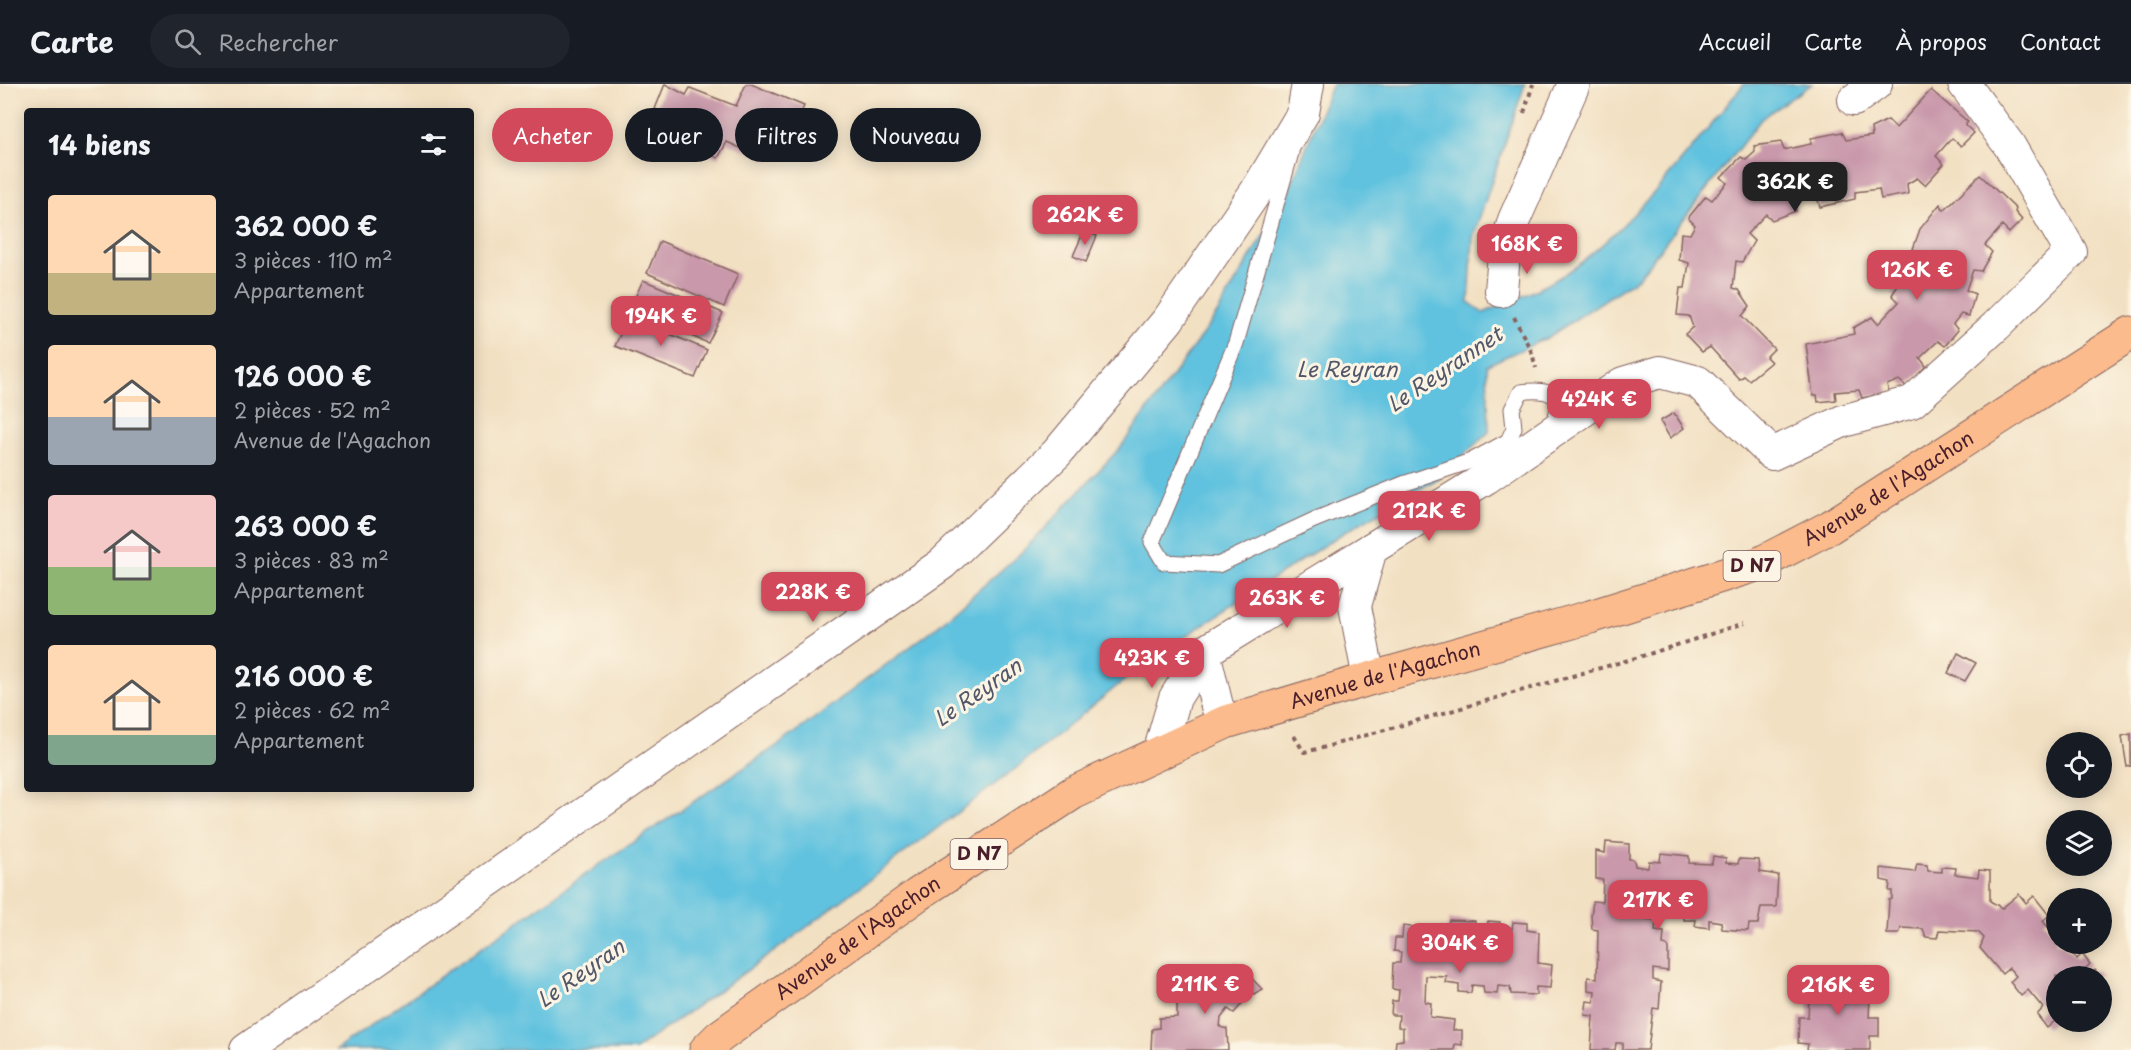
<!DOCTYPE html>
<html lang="fr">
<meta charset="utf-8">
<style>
body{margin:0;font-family:"Playpen Sans",sans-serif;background:#20242c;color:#f1f3f6;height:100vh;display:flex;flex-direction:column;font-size:22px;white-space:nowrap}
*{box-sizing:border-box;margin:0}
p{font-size:20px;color:#9ea1a6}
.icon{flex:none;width:33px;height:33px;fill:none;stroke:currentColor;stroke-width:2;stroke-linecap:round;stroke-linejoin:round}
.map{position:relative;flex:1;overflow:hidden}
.drawer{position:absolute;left:24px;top:24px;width:450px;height:684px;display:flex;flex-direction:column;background:#171b24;border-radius:6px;box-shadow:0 3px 15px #0003}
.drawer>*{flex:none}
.hud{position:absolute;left:492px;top:24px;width:570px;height:54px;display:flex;gap:12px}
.buttons{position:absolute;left:2046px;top:648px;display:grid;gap:12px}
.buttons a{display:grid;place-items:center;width:66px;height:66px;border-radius:50%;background:#171b24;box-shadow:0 3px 15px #0003;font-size:30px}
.price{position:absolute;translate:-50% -51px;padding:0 14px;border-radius:12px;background:#d1495b;color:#fff;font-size:20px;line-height:39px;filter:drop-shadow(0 2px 3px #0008)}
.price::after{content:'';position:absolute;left:50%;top:36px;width:18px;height:14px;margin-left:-9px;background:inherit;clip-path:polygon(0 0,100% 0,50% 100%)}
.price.current{background:#222;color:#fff}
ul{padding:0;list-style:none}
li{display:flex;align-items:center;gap:18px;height:150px;padding:0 24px}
li span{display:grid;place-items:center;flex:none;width:168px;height:120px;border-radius:6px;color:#555}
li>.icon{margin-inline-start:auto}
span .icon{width:72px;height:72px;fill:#fffc;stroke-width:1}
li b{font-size:26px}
h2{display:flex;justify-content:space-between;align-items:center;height:72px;padding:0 24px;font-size:26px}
.pill{padding:0 21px;border-radius:27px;background:#171b24;box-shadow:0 3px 15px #0003;font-size:21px;line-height:54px}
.pill.current{background:#d1495b;color:#fff}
header{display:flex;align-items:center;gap:36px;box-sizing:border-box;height:84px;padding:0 30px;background:#171b24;border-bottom:2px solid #363941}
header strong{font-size:28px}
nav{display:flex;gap:33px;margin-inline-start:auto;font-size:21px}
.search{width:420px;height:54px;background:#20242c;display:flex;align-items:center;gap:15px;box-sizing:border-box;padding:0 21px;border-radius:33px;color:#9ea1a6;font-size:22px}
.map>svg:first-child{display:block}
</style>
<header>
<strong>Carte</strong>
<div class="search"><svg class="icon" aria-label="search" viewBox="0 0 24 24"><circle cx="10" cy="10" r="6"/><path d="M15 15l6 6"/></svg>Rechercher</div>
<nav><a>Accueil</a><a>Carte</a><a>À propos</a><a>Contact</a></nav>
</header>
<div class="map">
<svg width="2131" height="966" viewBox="0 0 2131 966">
<rect width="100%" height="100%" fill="#fcf5e5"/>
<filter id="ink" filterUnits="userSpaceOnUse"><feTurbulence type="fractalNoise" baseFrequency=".0167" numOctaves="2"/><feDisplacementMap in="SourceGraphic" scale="12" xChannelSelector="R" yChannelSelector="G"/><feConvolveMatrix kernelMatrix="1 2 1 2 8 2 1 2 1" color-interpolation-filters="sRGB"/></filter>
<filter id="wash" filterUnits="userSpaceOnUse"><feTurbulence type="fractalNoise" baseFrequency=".008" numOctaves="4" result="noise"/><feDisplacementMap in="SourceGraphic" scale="24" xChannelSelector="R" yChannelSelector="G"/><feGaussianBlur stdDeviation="1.35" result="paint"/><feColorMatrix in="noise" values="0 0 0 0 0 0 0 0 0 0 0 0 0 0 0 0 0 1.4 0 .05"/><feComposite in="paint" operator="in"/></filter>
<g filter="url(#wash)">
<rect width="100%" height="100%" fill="#f2e0c2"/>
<path fill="#61c2df" stroke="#567085" stroke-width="1.5" d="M1332,0H1525L1473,153L1469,218L1483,229C1517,215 1555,200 1584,176C1646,126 1694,61 1744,0H1812L1762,34L1638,194L1547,254L1487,281L1489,348L1439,394L1343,449L1149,576L1019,682L786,859L635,966H336L599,781L784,657L934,545L1023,467L1120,364L1215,233L1286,113Z"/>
<g id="blocks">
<g fill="#c999ab">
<path d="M665,0L686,11L690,4L736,22L746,0H751L804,22L794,46L781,40L767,76L727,58L718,74L656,47L664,29L655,25Z"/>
<path d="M1931,6L1968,38L1965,41L1974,49L1961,62L1952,54L1936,72L1944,80L1925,101L1917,94L1907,100L1908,110L1881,115L1879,105L1855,108V115L1820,123L1817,113L1794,115L1796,127L1772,136L1766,130L1747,150L1754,157L1742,178L1736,177L1733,204L1739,206L1750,222L1742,232L1774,265L1766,273L1771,278L1749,296L1744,292L1739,295L1710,263L1702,268L1685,250L1693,243L1689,232L1677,231L1680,204H1685L1689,179L1679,176L1681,149L1690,150L1695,141L1688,134L1706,112L1712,116L1727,99L1721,93L1741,73L1746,76L1755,68L1754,62L1781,58L1784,66L1811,60V54L1842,48L1846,56L1872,52L1871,44L1888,36L1896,44Z"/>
<path d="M1980,91L2016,125L2015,128L2022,136L2009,149L2002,142L1985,161L1992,168L1981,187L1973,186L1966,206L1975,210L1969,232L1961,230L1953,240L1958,246L1945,262L1938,257L1920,274L1926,282L1907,303L1899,296L1887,301L1889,309L1862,314L1859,306L1835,308L1836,316L1818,318L1817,311H1813L1806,260L1854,250L1853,244L1872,233L1878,240L1899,218L1892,211L1903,193L1911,195L1922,169L1913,165L1920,145L1940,120L1944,126Z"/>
<path d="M1084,147L1097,152L1086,178L1073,172Z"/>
<path d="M660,157L738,190L724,223L647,189Z"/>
<path d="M643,196L723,229L708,259L629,227Z"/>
<path d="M628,232L707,266L695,294L615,262Z"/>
<path d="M1674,329L1684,344L1670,354L1660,337Z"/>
<path d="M1958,569L1976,579L1965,597L1948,589Z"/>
<path d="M2131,650V682L2127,683L2122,652Z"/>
<path d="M1606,758L1629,760V775L1634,776L1635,782L1648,784L1649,777L1660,778L1661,769L1689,772V779L1712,780L1713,772L1726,774V779L1738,780L1739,775L1759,776L1760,788L1778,791L1776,823H1761L1758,840H1749L1748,847L1722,845L1721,838L1709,836V844L1695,842L1696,836H1684V811L1658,809L1656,820L1645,819L1643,835L1656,836L1655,847L1664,848L1663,861L1668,862V887L1653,885V896L1661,898L1659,925L1653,924L1648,966H1623V959H1616L1615,966H1591L1593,932L1585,931L1587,917L1594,918L1595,907L1588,906V893L1597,894L1598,846L1592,845L1591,832L1593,817L1602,818L1603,796L1596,795V767L1605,769Z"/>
<path d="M1917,780L1927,781L1928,787L1942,788V783L1956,784L1955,790L1978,793L1979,786L1990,787V817L2002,824L2019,810L2026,819L2034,812L2049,831L2043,837L2052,848L2056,844V860H2062L2077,875L2082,870L2090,880L2085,885L2089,891L2095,886L2101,892H2056V936L2047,944L2037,931L2043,924L2028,906L2021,912L2010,898L2016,892L2009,884L2002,890L1980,864L1984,854L1978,848L1939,846L1937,854L1926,853L1923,845L1901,844L1899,850H1887L1889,816L1892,815V807H1889L1890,798L1881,796V784L1915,788Z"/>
<path d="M1449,836L1475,837L1474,845L1487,846L1488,837L1500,838V845H1512L1513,838L1527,839V846L1539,848L1538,879L1552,881L1550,904L1536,903V911L1511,910L1510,903L1498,902L1497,910L1484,909L1483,902L1472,901L1471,909L1459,908V901L1446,899L1447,893L1426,892L1425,918L1431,919L1430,933L1454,936L1453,946H1462V961L1455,960L1454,966H1395L1396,957L1403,956V944L1398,943L1399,931H1391L1392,917H1398L1399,906L1392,905L1393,879H1400L1401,868L1394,867L1395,854H1402L1403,842L1429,845L1428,858H1436L1437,845L1447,846Z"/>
<path d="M1236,878L1262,905L1254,910L1249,906L1236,917L1242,920L1234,929L1228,925L1221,934L1220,943L1227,945L1228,966H1151L1152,945L1159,944V934L1177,933V919L1186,920Z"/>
<path d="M1802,896L1837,898L1835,901L1847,902V898L1880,901V914H1870L1869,933H1879V952H1870V966H1807L1808,960L1798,959L1799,933H1808L1809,914H1801Z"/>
</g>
</g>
</g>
<g filter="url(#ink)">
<use href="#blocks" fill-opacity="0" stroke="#856360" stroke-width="1.5"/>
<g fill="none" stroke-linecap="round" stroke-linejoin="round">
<g stroke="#856360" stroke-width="17">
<path id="lane" d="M1291,69L1236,259L1152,458L1164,478L1218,481L1314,436L1406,399L1471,377L1508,357L1514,344L1512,325L1521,308C1549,304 1568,310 1552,341"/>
</g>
<g stroke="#856360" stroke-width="34">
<g id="street">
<path d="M1854,16L1876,0"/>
<path d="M1501,207L1504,170L1514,136L1574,0"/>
<path d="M1369,595L1355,522L1371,465L1486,394L1623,299L1660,288L1698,298L1772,370L1843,337L1912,318L1996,242L2071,168L2009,61L1964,0"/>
<path d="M1226,638L1217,622L1204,568L1371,465"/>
<path d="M1159,669L1175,614L1204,568"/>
<path d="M246,966L942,480L1057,369L1168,236L1257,106L1303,29L1308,0"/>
</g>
</g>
<g stroke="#856360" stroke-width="35">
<g id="primary">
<path id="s1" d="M706,966L719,953L917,811L1073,709L1226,638L1369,595L1590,533L1759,480L1830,443L2131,249"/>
</g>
</g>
<g stroke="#856360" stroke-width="4" stroke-dasharray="4.5 4.5" stroke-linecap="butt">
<path d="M1524,29L1533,0"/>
<path d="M1514,233L1532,269L1536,284"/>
<path d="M1294,652L1304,668L1322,664L1649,570L1745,539"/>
</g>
<use href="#lane" stroke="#fff" stroke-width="15"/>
<use href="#street" stroke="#fff" stroke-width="32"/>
<use href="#primary" stroke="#fbbb8c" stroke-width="33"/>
</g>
</g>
<g text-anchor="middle" stroke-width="6" stroke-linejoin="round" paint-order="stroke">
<g fill="#fcf5e5" stroke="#7f5f63" stroke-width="1.5">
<rect x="1723.5" y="467" width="57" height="30" rx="4.5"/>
<rect x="950.5" y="755" width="57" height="30" rx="4.5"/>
</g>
<g font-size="18" font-weight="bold" fill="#4a1f2b">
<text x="1752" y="488">D N7</text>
<text x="979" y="776">D N7</text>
</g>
<g font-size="20" fill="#4a1f2b" stroke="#fcf5e5">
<text dy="7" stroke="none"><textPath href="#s1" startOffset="1323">Avenue de l'Agachon</textPath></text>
<text dy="7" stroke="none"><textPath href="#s1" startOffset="783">Avenue de l'Agachon</textPath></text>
<text dy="7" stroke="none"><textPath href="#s1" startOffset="189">Avenue de l'Agachon</textPath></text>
</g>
<g font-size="21" font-style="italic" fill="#52586a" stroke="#fcf5e5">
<text x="1347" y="293">Le Reyran</text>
<text transform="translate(1445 286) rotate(-34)" y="7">Le Reyrannet</text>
<text transform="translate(978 609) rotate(-35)" y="7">Le Reyran</text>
<text transform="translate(581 890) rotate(-35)" y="7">Le Reyran</text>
</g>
</g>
</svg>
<div class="buttons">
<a><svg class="icon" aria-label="locate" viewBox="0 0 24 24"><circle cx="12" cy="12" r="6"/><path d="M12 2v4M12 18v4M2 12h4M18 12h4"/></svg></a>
<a><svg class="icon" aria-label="layers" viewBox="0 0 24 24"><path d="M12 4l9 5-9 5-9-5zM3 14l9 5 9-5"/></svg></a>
<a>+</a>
<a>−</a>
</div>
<b class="price current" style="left:1795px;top:129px">362K €</b>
<b class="price" style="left:1085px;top:162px">262K €</b>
<b class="price" style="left:1527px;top:191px">168K €</b>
<b class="price" style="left:1917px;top:217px">126K €</b>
<b class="price" style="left:661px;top:263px">194K €</b>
<b class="price" style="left:1599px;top:346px">424K €</b>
<b class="price" style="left:1429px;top:458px">212K €</b>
<b class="price" style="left:813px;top:539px">228K €</b>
<b class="price" style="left:1287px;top:545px">263K €</b>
<b class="price" style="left:1152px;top:605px">423K €</b>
<b class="price" style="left:1658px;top:847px">217K €</b>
<b class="price" style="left:1460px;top:890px">304K €</b>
<b class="price" style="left:1205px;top:931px">211K €</b>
<b class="price" style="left:1838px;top:932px">216K €</b>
<div class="hud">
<a class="pill current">Acheter</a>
<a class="pill">Louer</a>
<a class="pill">Filtres</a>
<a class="pill">Nouveau</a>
</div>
<section class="drawer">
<h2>14 biens<svg class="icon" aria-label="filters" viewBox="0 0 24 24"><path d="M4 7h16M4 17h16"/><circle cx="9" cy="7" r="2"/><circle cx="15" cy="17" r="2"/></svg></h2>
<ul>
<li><span style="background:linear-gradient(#ffd9b3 65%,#c2b280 0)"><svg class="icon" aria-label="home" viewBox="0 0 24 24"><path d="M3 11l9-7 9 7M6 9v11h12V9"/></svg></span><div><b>362 000 €</b><p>3 pièces · 110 m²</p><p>Appartement</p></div></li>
<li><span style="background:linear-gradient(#ffd9b3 60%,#9aa5b1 0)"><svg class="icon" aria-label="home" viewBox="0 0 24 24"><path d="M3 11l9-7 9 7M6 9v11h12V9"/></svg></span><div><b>126 000 €</b><p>2 pièces · 52 m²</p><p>Avenue de l'Agachon</p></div></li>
<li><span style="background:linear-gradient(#f6c9c9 60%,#8fb573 0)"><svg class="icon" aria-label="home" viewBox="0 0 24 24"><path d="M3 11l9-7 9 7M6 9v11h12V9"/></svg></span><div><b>263 000 €</b><p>3 pièces · 83 m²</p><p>Appartement</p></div></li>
<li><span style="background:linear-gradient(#ffd9b3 75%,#7fa58c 0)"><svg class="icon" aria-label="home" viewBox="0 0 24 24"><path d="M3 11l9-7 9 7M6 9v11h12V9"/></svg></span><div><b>216 000 €</b><p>2 pièces · 62 m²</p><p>Appartement</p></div></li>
</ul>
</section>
</div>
